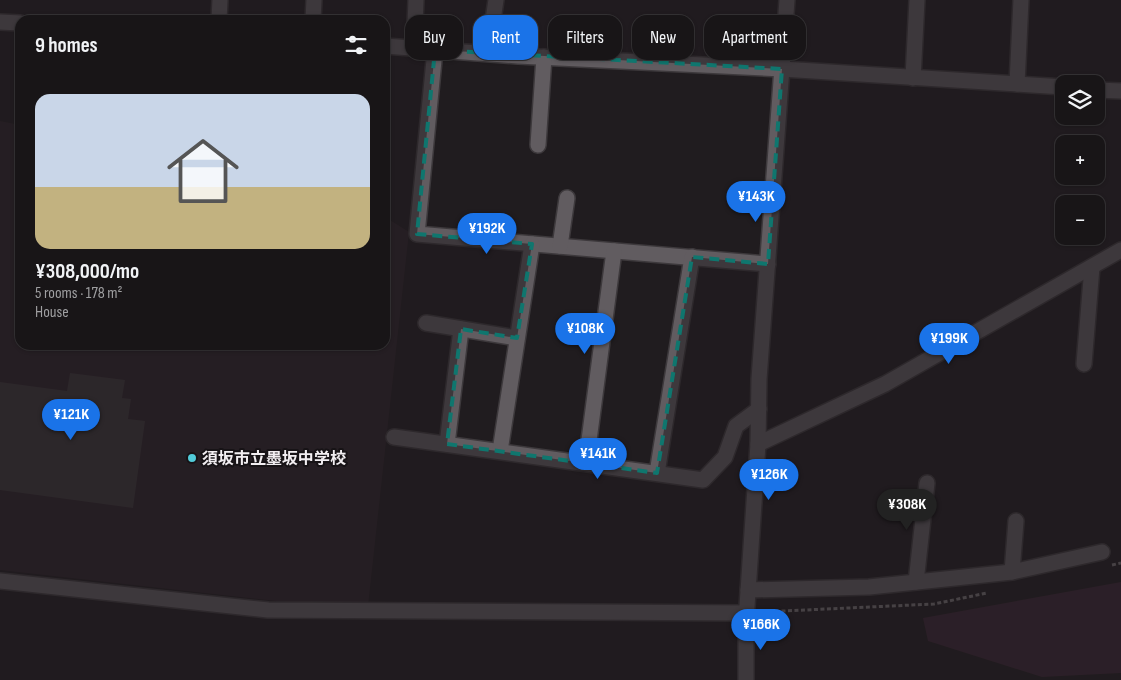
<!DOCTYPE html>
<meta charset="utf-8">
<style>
body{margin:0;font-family:"Sofia Sans Condensed","Noto Sans JP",sans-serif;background:#252224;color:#f1f3f6;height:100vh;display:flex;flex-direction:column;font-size:19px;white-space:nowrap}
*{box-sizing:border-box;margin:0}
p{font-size:16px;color:#9f9fa1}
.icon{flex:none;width:28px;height:28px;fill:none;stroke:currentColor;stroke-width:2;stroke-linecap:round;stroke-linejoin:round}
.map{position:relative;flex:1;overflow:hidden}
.sheet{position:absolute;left:15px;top:15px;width:375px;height:335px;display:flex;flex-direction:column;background:#181517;border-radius:15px;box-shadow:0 1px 4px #0004,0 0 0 1px #363436}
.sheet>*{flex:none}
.guide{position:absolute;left:405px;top:15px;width:475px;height:45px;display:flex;gap:10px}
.fabs{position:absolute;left:1055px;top:75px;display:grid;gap:10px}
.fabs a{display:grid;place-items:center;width:50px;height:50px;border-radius:10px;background:#181517;box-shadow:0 1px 4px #0004,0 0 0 1px #363436;font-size:25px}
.price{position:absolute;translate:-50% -42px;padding:0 11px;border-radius:18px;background:#1a73e8;color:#fff;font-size:16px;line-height:32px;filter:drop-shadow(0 1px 2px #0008)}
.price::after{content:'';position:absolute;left:50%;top:30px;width:15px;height:11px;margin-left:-8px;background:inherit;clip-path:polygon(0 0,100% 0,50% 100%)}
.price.active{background:#222;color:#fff}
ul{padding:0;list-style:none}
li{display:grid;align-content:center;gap:10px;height:265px;padding:0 20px}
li+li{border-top:1px solid #363436}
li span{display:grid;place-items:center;height:155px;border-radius:15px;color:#555}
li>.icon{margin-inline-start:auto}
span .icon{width:90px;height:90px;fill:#fffc;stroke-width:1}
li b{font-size:21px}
h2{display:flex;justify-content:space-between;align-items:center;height:60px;padding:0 20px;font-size:21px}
.pill{padding:0 18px;border-radius:15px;background:#181517;box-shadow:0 1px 4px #0004,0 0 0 1px #363436;font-size:18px;line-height:45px}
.pill.active{background:#1a73e8;color:#fff}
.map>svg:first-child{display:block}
</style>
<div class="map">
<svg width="1121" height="680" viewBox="0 0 1121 680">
<rect width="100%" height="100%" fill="#201c1f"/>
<path fill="#2c2229" d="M0,121L20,125V345H385V217L409,232L368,606L293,603L0,570Z"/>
<path fill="#392533" d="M1121,582V673L1042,677L928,641L923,618Z"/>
<path fill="#3b3639" d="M70,373L125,380L122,398L131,399L128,419L145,421L133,508L0,490V382L67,391Z"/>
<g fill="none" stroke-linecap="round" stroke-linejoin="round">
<g stroke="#3d393c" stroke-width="18">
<g id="minor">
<path d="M219,20L220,0"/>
<path d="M313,20L314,0"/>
<path d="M0,22L20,23"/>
<path d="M385,46L518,56L782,69L1064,87"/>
<path d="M414,48L416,0"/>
<path d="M435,50L417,234L768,264"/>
<path d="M488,53L496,0"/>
<path d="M913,78L917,0"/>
<path d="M1017,84L1021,0"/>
<path d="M1096,90L1121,91"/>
<path d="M538,145L544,57"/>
<path d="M560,246L567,198"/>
<path d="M426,323L517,338"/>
<path d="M1084,364L1092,267"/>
<path d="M394,437L703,480L725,457L736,426L759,409"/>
<path d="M447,444L461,329"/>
<path d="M758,444L885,384L1121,250"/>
<path d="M500,451L532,244"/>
<path d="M586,463L614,251"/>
<path d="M657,473L692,257"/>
<path d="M1012,572L1016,521"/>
<path d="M0,581L268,610L746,613"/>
<path d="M916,582L927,483"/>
<path d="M748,590L869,587L1012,572L1102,552"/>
<path d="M746,680V621L758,444L759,379L787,0"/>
</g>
</g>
<g stroke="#736f72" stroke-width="3" stroke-dasharray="4 2.5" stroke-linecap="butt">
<path d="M1112,565L1121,563"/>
<path d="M762,612L934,604L987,593"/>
</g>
<use href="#minor" stroke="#615c60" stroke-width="15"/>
</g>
<path d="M0 0H1121V680H0ZM435,50L782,69L768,264L692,257L657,473L447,444L461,329L517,338L532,244L417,234Z" fill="#201c1f" fill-opacity=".55" fill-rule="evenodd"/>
<path fill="none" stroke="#0f766e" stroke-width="4" stroke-dasharray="10 6" stroke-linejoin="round" d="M435,50L782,69L768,264L692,257L657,473L447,444L461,329L517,338L532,244L417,234Z"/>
<circle fill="#52cbd9" stroke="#171316" stroke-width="2" cx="192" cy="458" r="5"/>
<g text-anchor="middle" stroke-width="4" stroke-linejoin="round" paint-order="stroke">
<g font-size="16" font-weight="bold" fill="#f2eef1" stroke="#171316" text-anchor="start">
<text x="202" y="464">須坂市立墨坂中学校</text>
</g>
</g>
</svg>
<div class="fabs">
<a><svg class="icon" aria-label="layers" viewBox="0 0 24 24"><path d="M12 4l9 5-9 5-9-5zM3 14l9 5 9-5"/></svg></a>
<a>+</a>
<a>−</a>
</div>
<b class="price" style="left:756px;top:223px">¥143K</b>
<b class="price" style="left:487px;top:255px">¥192K</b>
<b class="price" style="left:585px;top:355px">¥108K</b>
<b class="price" style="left:949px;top:365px">¥199K</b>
<b class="price" style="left:71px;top:441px">¥121K</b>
<b class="price" style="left:598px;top:480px">¥141K</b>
<b class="price" style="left:769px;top:501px">¥126K</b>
<b class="price active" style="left:907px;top:531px">¥308K</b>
<b class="price" style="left:761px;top:651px">¥166K</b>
<div class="guide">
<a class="pill">Buy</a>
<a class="pill active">Rent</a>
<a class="pill">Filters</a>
<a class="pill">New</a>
<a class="pill">Apartment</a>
</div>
<section class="sheet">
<h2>9 homes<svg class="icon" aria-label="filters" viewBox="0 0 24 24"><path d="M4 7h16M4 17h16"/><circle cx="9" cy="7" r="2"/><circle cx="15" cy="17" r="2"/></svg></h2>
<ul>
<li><span style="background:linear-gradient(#c9d6e8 60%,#c2b280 0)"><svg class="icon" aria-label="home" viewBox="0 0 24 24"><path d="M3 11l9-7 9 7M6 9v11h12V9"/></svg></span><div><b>¥308,000/mo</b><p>5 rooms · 178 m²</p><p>House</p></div></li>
</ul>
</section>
</div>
